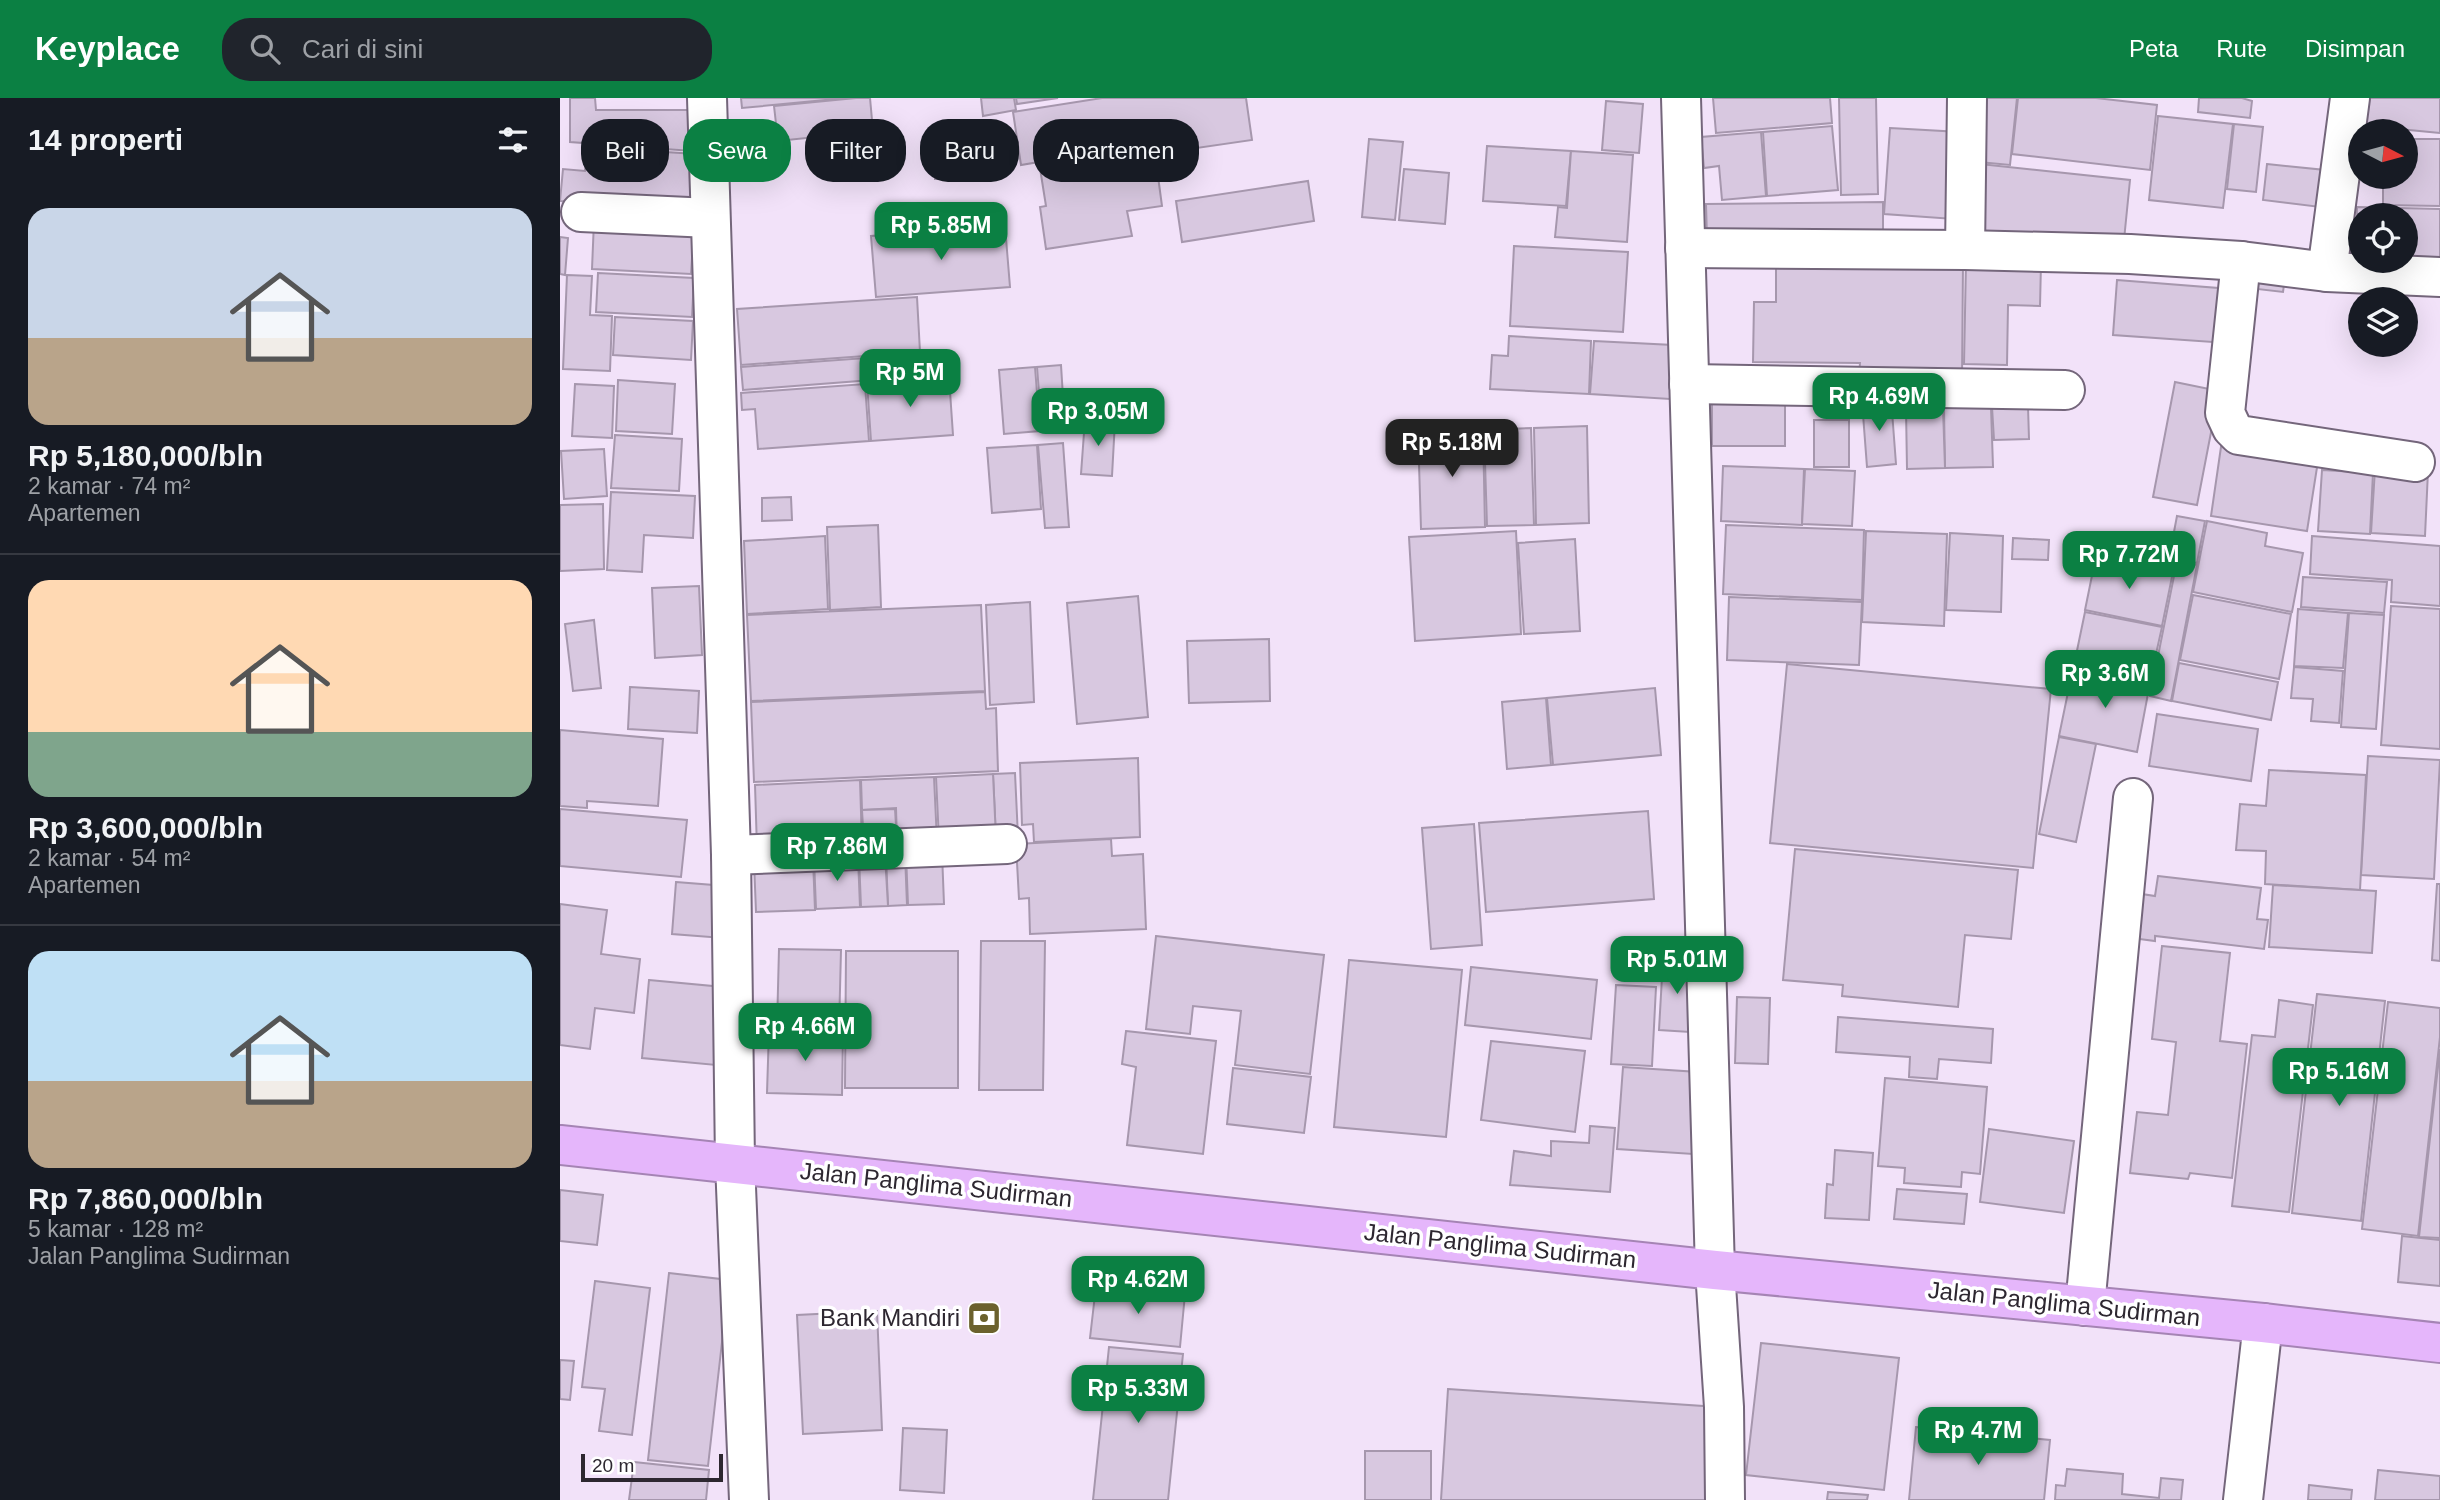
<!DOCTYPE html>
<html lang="id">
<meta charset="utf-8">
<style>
body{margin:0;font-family:Helvetica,sans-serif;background:#20242c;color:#f1f3f6;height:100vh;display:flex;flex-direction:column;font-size:26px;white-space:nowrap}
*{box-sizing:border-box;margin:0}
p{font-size:23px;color:#9ea1a6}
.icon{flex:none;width:38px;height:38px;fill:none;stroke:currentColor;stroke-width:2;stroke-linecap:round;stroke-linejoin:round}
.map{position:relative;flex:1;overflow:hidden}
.sheet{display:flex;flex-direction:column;background:#171b24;width:560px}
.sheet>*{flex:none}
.guide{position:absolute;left:21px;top:21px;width:665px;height:63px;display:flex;gap:14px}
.needle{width:46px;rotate:96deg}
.controls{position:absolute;left:1788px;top:21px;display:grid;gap:14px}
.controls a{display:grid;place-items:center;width:70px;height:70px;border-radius:50%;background:#171b24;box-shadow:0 7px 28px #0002;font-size:35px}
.scale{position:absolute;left:21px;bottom:18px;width:142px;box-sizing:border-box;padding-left:7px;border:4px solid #2d2730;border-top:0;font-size:19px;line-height:24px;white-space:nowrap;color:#2d2730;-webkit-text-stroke:5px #fff;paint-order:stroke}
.price{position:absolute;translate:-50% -60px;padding:0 16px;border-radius:14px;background:#0b8043;color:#fff;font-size:23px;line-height:46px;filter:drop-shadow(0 2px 4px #0008)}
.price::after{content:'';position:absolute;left:50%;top:42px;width:21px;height:16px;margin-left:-10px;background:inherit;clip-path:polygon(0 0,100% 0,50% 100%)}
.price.selected{background:#222;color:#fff}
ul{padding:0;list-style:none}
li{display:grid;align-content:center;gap:14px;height:371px;padding:0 28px}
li+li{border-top:2px solid #363941}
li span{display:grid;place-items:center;height:217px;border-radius:21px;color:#555}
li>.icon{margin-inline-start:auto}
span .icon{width:126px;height:126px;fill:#fffc;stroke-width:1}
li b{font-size:30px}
h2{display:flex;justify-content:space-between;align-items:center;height:84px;padding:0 28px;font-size:30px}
.tag{padding:0 24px;border-radius:28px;background:#171b24;box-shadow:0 7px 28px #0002;font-size:24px;line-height:63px}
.tag.selected{background:#0b8043;color:#fff}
header{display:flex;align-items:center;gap:42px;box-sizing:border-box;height:98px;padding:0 35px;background:#0b8043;color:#fff}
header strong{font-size:33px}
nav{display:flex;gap:38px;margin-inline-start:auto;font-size:24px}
.search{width:490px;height:63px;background:#20242c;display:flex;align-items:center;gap:18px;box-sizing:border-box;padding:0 24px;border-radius:28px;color:#9ea1a6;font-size:26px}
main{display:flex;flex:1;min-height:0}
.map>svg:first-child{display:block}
</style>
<header>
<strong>Keyplace</strong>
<div class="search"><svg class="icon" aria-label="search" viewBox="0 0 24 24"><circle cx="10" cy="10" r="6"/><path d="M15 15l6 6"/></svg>Cari di sini</div>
<nav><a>Peta</a><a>Rute</a><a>Disimpan</a></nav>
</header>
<main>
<section class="sheet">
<h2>14 properti<svg class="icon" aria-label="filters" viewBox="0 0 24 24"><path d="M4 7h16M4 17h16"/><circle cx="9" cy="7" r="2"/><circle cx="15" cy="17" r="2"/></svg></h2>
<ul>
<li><span style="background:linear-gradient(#c9d6e8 60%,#b9a48a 0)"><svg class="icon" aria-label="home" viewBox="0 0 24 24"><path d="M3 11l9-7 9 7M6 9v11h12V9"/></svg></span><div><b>Rp 5,180,000/bln</b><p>2 kamar · 74 m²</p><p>Apartemen</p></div></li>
<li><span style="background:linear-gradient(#ffd9b3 70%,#7fa58c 0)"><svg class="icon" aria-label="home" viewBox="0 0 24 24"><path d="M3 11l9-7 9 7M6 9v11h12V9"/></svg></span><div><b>Rp 3,600,000/bln</b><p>2 kamar · 54 m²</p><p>Apartemen</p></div></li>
<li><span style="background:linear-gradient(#bfe0f5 60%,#b9a48a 0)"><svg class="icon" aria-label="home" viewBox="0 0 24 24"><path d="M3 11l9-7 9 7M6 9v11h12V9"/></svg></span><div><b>Rp 7,860,000/bln</b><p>5 kamar · 128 m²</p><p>Jalan Panglima Sudirman</p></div></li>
</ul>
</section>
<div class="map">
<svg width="1880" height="1402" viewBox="0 0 1880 1402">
<rect width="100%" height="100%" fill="#f2e2f9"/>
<g fill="#d8c8e0" stroke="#a697ad" stroke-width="2" fill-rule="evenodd">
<path d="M10,0H35L36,12H136L132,53L10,44Z"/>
<path d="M181,0H286L182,10Z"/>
<path d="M296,0H310L313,33L218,43L214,8Z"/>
<path d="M421,0H454L456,12L423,18Z"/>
<path d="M456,0H498L457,6Z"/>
<path d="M542,0H686L692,42L595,56L602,108L567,113L572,138L486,151L480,109L486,108L479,64L461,67L453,14Z"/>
<path d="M1153,0H1270L1272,25L1156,35Z"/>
<path d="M1279,0H1316L1318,96L1281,97Z"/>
<path d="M1427,0H1457L1450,67L1419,64Z"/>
<path d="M1458,0H1536L1597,7L1590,72L1452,56Z"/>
<path d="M1639,0H1682L1692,3L1690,20L1638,14Z"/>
<path d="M1800,0H1880V35L1798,27Z"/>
<path d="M1046,3L1083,6L1079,55L1042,52Z"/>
<path d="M1598,18L1673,26L1663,110L1589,102Z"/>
<path d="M1674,26L1703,29L1696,94L1667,91Z"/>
<path d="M374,28H399V37H414L415,81H375Z"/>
<path d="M1272,28L1278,92L1207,98L1203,34Z"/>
<path d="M1330,30L1400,34L1394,121L1324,116Z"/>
<path d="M1201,34L1206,98L1162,102L1159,68L1144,70L1141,39Z"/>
<path d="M809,41L843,44L835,122L802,119Z"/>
<path d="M1846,41H1880V108L1823,107V79H1846Z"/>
<path d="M927,48L1011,53L1006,108L923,103Z"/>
<path d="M27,49L136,56L132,112L0,103L3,71L25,73Z"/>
<path d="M1011,53L1073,57L1067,144L995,139L998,109L1007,110Z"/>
<path d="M1420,66L1570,82L1563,152L1412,135Z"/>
<path d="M1707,66L1765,72L1760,109L1703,102Z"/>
<path d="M844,71L889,75L885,126L839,122Z"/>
<path d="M748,83L754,123L622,144L616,103Z"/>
<path d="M1323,104V138L1147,140L1146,106Z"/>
<path d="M1797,109L1880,111V169L1796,167ZM1801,117H1846V163H1801Z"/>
<path d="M34,123L134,129L131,176L32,171Z"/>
<path d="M445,128L450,189L316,199L311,138Z"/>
<path d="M0,139L8,140L5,177L0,176Z"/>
<path d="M954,148L1068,154L1063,234L950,228Z"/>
<path d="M1216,161L1403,164L1402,281L1299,279L1300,265L1193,264L1194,204H1216Z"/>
<path d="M1406,164L1481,165L1480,208L1448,207L1447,267L1404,266Z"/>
<path d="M38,175L134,180L132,219L36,214Z"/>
<path d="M7,177L32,178L30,217L52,218L50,273L3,271Z"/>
<path d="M1700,177L1725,180L1723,194L1697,191Z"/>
<path d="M1557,182L1671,191L1667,245L1553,237Z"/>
<path d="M357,199L360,254L181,267L177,211Z"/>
<path d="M55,219L133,223L131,262L53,257Z"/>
<path d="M949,238L1031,243L1029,296L930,291L932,257L948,258Z"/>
<path d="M1034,243L1113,247L1110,301L1030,296Z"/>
<path d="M375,255L377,277L183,292L181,269Z"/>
<path d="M501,267L505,331L482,333L477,269Z"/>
<path d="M475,269L480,333L444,336L439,272Z"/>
<path d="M389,279L393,337L311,343L307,285Z"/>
<path d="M58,282L115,286L112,336L56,333Z"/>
<path d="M1615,284L1659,293L1637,407L1593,399Z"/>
<path d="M15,286L54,288L52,340L12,338Z"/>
<path d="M305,286L309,343L198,351L195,311L182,312L181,295Z"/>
<path d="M1331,300L1336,366L1307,369L1302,303Z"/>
<rect x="1152" y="306" width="73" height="42"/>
<path d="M1468,308L1469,341L1434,342L1432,309Z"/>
<path d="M1431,309L1433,369L1385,370L1384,310Z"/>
<path d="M1383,310L1385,370L1347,371L1346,311Z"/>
<path d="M525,321L555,323L552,378L521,376Z"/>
<rect x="1254" y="322" width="35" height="47"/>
<path d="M1027,328L1029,425L976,427L974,330Z"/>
<path d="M971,330L974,427L927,428L924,332Z"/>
<path d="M923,332L925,429L861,431L858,333Z"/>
<path d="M55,337L122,341L119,393L51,390Z"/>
<path d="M503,345L509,429L485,430L478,347Z"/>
<path d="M477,347L481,411L432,415L427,350Z"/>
<path d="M1661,349L1758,363L1747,433L1651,418Z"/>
<path d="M44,351L47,398L4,401L1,353Z"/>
<path d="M1163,368L1244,371L1242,427L1161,423Z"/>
<path d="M1245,371L1295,373L1292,428L1242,426Z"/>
<path d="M1815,371L1868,373L1865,438L1811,435Z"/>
<path d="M1762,372L1813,375L1810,436L1758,433Z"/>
<path d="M51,394L135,398L133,440L84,437L82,474L47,472Z"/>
<path d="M231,399L232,422L202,423V400Z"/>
<path d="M43,406L44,471L0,473V407Z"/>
<path d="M1617,418L1645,423L1637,465L1609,460Z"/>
<path d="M1647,423L1707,435L1705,448L1743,455L1732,514L1633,494Z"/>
<path d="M318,427L321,509L270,512L267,429Z"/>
<path d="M1166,427L1304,432L1302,502L1163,496Z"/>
<path d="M956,433L961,536L855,543L849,439Z"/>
<path d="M1306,433L1387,436L1384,528L1302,524Z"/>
<path d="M1390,435L1443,438L1441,514L1386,512Z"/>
<path d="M265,438L268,511L187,516L184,443Z"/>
<path d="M1752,438L1880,448V508L1831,504L1832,482L1750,476Z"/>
<path d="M1453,440L1489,442L1488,462L1452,461Z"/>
<path d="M1015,441L1020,533L964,536L958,445Z"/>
<path d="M1536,458L1613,474L1602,528L1525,512Z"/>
<path d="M1617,463L1637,467L1611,603L1590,598Z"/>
<path d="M1743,479L1827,484L1824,515L1741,509Z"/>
<path d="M139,488L142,557L95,560L92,490Z"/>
<path d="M1633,497L1731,516L1719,581L1620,562Z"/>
<path d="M578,498L588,619L517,626L507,505Z"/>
<path d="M1169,499L1302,504L1299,567L1167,562Z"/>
<path d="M470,504L474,604L430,607L426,507Z"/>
<path d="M421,507L425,593L191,603L187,517Z"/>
<path d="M1831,508L1880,511V651L1821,647Z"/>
<path d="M1738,511L1788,515L1783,570L1734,568Z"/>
<path d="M1525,514L1602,529L1590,583L1514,567Z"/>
<path d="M1789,515L1824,517L1816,631L1781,629Z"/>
<path d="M34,522L41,590L13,593L5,526Z"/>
<path d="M709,541L710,603L629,605L627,543Z"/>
<path d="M1619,565L1718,584L1711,622L1612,603Z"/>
<path d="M1227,566L1491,591L1473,770L1210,745Z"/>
<path d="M1734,569L1783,573L1779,625L1751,623L1753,601L1731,600Z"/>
<path d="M1513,570L1590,585L1577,654L1499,638Z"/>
<path d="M70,589L139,593L137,635L68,631Z"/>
<path d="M1095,590L1101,657L993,667L987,600Z"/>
<path d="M425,594L426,611L436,610L438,673L194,684L191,604Z"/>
<path d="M986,600L991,667L947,671L942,604Z"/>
<path d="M1597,616L1698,631L1691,683L1589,668Z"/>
<path d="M0,632L103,641L98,708L27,703V710L0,708Z"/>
<path d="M1499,639L1536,646L1516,744L1479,736Z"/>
<path d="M1808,658L1880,662L1874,781L1801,777Z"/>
<path d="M578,660L580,739L474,744L473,726L462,727L460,665Z"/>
<path d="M1709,672L1806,677L1800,792L1705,786L1706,753L1676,752L1680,706L1706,708Z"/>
<path d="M455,675L458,739L436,740L433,676Z"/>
<path d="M433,676L436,740L379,743L376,679Z"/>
<path d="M374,679L377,743L337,745L336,710L302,712L301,682Z"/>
<path d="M300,682L302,746L197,751L195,687Z"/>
<path d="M0,711L127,722L121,779L0,768Z"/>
<path d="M335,711L337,744L304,747L302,712Z"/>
<path d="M1088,713L1094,801L926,814L919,725Z"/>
<path d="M914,726L922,847L871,851L862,730Z"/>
<path d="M551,741L552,758L583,756L586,831L470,836L469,800L459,801L456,746Z"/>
<path d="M1235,751L1458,772L1451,841L1405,837L1398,909L1282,898L1283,887L1223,882Z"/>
<path d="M382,755L384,806L348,807L346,756Z"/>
<path d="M345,756L347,807L328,808L326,758Z"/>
<path d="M325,757L328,808L301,809L299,759Z"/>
<path d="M298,759L300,809L256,811L254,761Z"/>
<path d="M253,761L255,812L196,814L194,764Z"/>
<path d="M1598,778L1701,790L1697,821L1708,822L1704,851L1595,838V843L1564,839L1569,794L1595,798Z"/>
<path d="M116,784L166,788L163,840L112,836Z"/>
<path d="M1877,786H1880V863L1872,862Z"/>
<path d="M1713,787L1816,793L1812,855L1709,849Z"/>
<path d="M0,806L47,812L41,856L80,861L74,915L35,910L30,951L0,947Z"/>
<path d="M596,838L764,857L750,976L675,967L681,913L633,908L630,936L586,931Z"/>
<path d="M421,843H485L483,992H419Z"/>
<path d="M1602,848L1670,855L1660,943L1687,946L1672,1080L1630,1075L1628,1081L1570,1075L1577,1014L1608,1017L1616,944L1592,941Z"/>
<path d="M219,851L281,852L279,931L217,929Z"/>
<path d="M286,853H398V990H285Z"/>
<path d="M1103,861L1135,864L1130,934L1099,932Z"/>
<path d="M789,862L902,872L886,1039L774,1029Z"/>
<path d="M911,869L1037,882L1031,941L905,927Z"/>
<path d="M89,882L163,889L156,967L82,960Z"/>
<path d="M1056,887L1096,889L1092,968L1051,966Z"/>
<path d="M1757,896L1825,903L1801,1123L1732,1115Z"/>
<path d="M1177,899L1210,900L1208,966L1175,965Z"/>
<path d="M1719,902L1753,907L1729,1114L1672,1108L1692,937L1715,939Z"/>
<path d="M1828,904L1880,910V939L1858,1138L1802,1131Z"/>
<path d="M1278,919L1433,931L1431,965L1379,961L1377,981L1349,979L1350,959L1276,954Z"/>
<path d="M209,932L283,935L282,997L207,995Z"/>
<path d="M566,933L656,943L643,1056L567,1047L576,969L562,966Z"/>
<path d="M931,943L1025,953L1015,1034L921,1022Z"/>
<path d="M1880,951V1140L1859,1139Z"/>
<path d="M1063,969L1138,974L1133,1056L1057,1051Z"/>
<path d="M673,970L751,979L744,1035L667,1026Z"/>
<path d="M1325,980L1427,989L1420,1076L1402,1074L1401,1089L1344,1085L1345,1070L1318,1068Z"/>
<path d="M1030,1028L1055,1030L1050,1094L950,1087L954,1053L991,1058V1043L1029,1045Z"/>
<path d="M1429,1031L1514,1043L1504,1115L1420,1104Z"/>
<path d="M1275,1052L1313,1055L1309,1122L1265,1120L1267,1086L1273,1087Z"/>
<path d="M1337,1091L1407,1096L1404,1126L1334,1121Z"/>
<path d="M0,1092L43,1097L37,1147L0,1143Z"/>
<path d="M1842,1138L1880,1142V1188L1838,1184Z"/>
<path d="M109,1175L169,1182L148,1368L88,1362Z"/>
<path d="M35,1183L90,1190L72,1337L39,1333L45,1291L22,1289Z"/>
<path d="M536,1188L625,1196L620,1249L530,1240Z"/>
<path d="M317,1213L322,1332L243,1336L237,1217Z"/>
<path d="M1201,1245L1339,1260L1324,1392L1186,1377Z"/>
<path d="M549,1249L623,1256L608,1402H533Z"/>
<path d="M0,1262L14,1263L10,1302L0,1301Z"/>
<path d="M888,1291L1158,1309L1151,1402H881Z"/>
<path d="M1356,1329L1490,1342L1484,1402H1349Z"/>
<path d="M343,1330L387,1332L384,1395L340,1392Z"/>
<rect x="805" y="1353" width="66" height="49"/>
<path d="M74,1364L149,1372L146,1402H69Z"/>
<path d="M1507,1371L1563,1376L1562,1396L1599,1400L1601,1380L1623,1382L1621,1402H1495L1496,1387L1505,1388Z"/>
<path d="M1818,1372L1880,1378V1402H1815Z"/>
<path d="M1749,1387L1792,1392L1791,1402H1748Z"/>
<path d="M1268,1394L1308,1397L1307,1402H1267Z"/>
</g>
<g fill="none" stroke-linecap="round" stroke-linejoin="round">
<g stroke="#74667b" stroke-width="42">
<g id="minor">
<path d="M147,0L171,757L175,1065L189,1402"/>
<path d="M1121,0L1155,1172L1164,1309L1165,1402"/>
<path d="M21,114L150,120"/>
<path d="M1125,150L1405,152L1570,156L1681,163L1767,174L1880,179"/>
<path d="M1405,152L1407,0"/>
<path d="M1681,163L1665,315L1672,330L1679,337L1855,364"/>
<path d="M1767,174L1790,0"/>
<path d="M1129,286L1505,292"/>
<path d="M171,757L447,746"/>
<path d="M1525,1208L1573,700"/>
<path d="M1683,1402L1703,1225"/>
</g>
</g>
<g stroke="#a584b4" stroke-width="42">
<path id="highway" d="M0,1047L1155,1172L1703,1225L1880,1245"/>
</g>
<use href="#minor" stroke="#fff" stroke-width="38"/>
<use href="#highway" stroke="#e5b6fb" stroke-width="38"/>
</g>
<defs>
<g id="bank-square" transform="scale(1.75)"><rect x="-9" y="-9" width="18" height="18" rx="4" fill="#6b612d" stroke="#fff"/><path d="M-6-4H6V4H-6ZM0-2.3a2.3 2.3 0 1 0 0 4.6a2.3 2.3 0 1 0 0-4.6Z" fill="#fff"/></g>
</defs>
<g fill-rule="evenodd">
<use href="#bank-square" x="424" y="1220"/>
</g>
<g text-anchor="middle" stroke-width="7" stroke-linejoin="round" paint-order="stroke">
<g font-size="24" fill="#2d2730" stroke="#fff">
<text transform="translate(376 1087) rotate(6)" y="8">Jalan Panglima Sudirman</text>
<text transform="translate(940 1148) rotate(6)" y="8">Jalan Panglima Sudirman</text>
<text transform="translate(1504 1206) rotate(6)" y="8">Jalan Panglima Sudirman</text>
</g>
<g font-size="24" fill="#2d2730" stroke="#fff" text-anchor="end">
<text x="400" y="1228">Bank Mandiri</text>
</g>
</g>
</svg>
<div class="controls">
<a><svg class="needle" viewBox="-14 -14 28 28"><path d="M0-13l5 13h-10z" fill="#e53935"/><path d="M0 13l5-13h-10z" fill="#9ea1a6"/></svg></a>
<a><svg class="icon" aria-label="locate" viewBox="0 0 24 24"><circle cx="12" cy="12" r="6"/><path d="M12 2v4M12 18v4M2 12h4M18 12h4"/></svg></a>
<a><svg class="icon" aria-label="layers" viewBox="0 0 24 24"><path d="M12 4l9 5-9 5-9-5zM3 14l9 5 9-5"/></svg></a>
</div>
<div class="scale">20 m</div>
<b class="price" style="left:381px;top:164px">Rp 5.85M</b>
<b class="price" style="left:350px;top:311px">Rp 5M</b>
<b class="price" style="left:1319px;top:335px">Rp 4.69M</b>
<b class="price" style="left:538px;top:350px">Rp 3.05M</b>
<b class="price selected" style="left:892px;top:381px">Rp 5.18M</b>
<b class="price" style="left:1569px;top:493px">Rp 7.72M</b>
<b class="price" style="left:1545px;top:612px">Rp 3.6M</b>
<b class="price" style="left:277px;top:785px">Rp 7.86M</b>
<b class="price" style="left:1117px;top:898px">Rp 5.01M</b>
<b class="price" style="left:245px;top:965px">Rp 4.66M</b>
<b class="price" style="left:1779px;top:1010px">Rp 5.16M</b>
<b class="price" style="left:578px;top:1218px">Rp 4.62M</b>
<b class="price" style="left:578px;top:1327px">Rp 5.33M</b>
<b class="price" style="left:1418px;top:1369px">Rp 4.7M</b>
<div class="guide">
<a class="tag">Beli</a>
<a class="tag selected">Sewa</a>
<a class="tag">Filter</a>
<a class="tag">Baru</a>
<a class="tag">Apartemen</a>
</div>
</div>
</main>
